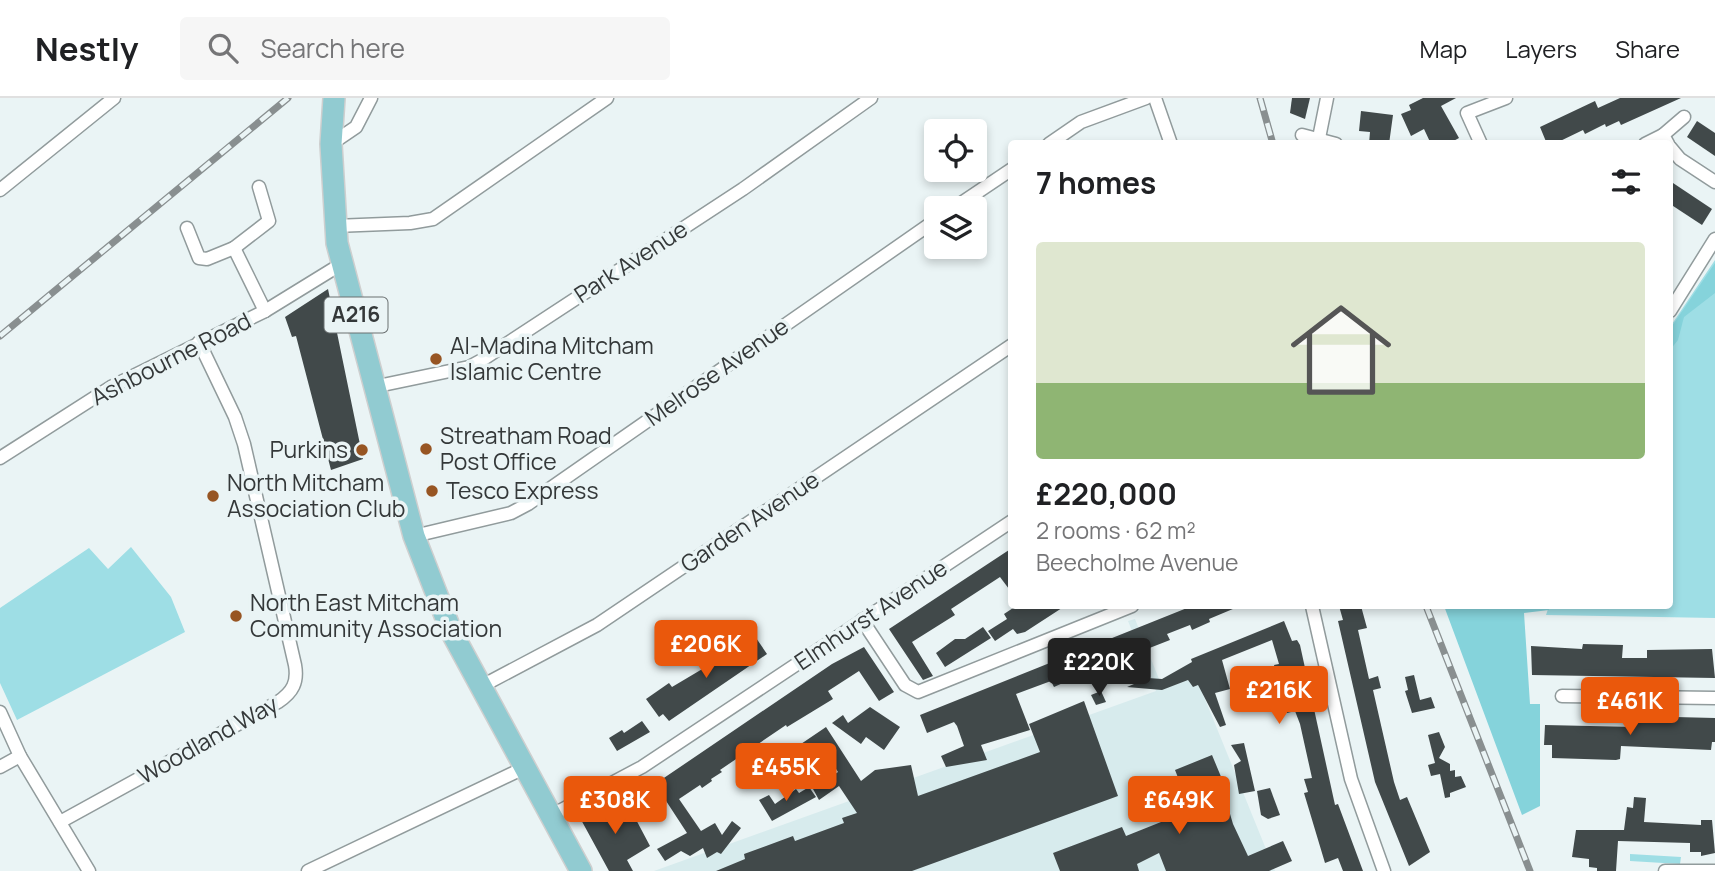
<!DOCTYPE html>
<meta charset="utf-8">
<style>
body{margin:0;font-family:Manrope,sans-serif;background:#f6f6f6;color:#202124;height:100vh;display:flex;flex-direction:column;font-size:26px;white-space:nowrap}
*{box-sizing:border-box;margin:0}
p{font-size:23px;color:#757577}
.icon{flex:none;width:38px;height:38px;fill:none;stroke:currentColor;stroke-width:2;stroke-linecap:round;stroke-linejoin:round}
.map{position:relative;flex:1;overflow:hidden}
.sheet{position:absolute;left:1008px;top:42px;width:665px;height:469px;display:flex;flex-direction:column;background:#fff;border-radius:7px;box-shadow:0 4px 10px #0003}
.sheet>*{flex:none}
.fabs{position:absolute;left:924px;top:21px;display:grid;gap:14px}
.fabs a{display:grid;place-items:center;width:63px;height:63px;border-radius:7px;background:#fff;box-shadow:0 4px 10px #0003;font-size:35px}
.price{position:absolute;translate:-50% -60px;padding:0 16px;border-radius:7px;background:#ea580c;color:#fff;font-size:23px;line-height:46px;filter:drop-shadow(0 2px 4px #0008)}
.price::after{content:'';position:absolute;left:50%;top:42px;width:21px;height:16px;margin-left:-10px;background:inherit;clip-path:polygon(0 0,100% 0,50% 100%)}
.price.active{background:#222;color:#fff}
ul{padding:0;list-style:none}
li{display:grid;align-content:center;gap:14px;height:371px;padding:0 28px}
li span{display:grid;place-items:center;height:217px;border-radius:7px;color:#555}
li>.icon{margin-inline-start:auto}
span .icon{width:126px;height:126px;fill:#fffc;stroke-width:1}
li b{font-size:30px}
h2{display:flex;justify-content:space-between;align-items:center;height:84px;padding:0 28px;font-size:30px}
header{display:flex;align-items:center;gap:42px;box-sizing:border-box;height:98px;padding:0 35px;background:#fff;border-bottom:2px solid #e0e0e0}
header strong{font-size:33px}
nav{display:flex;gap:38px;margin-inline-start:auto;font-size:24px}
.search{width:490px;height:63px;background:#f6f6f6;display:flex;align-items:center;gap:18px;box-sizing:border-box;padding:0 24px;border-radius:7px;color:#757577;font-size:26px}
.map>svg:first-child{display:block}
</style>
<header>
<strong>Nestly</strong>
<div class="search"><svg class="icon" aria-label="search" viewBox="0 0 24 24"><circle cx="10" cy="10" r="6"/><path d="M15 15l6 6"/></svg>Search here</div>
<nav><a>Map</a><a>Layers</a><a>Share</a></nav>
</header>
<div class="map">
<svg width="1715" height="773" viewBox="0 0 1715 773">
<rect width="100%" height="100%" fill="#eaf4f5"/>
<path fill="#d7ebed" d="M1135,521L1163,591L1196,579L1275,773H654L1156,593L1128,523Z"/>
<g fill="#9edee5">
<path d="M1715,162V520L1546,517L1549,508H1670V229Z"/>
<path d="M131,449L171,499L185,534L17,622L0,585V510L89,450L108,471Z"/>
<path d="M1630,756L1681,759L1680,766L1630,763Z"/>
</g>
<g fill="#85d3db">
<path d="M1715,165V195L1684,219L1678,242L1670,252V231Z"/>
<path d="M1444,508H1548L1549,512L1524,515L1530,606H1540V708L1522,717Z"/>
</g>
<g fill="#41494a">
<path d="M1292,0H1310L1305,21L1290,15Z"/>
<path d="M1423,0H1456L1441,8L1459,40L1448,46H1431L1424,31L1411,38L1401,16L1411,12L1409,7Z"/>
<path d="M1620,0H1681L1621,27L1619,23L1606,29L1605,26L1585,36L1583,32L1554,46H1547L1540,29L1595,3L1598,10Z"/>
<path d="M1361,13L1393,17L1389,46H1369L1370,34L1359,33Z"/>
<path d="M1697,23L1715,35V58L1687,39Z"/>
<path d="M1670,83L1712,111L1702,127L1670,106Z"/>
<path d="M328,191L363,361L331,372L296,238L292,239L285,219Z"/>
<path d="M1012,450V495L1000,479L951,511L955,517L912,544L933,578L923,582L889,531Z"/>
<path d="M1016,508H1065L1025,534L1017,536L1013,531L995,543L988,533L1007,521L1004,516Z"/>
<path d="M1192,508H1240L1209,521L1210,524L1192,532L1190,527L1167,536L1170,542L1129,558L1130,562L1119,567L1117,564L1095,573L1093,568L1063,578L1065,584L1054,589L1051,583L1016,596L1030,632L981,647L987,662L946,669L941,658L964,648L957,628L954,624L927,635L920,617Z"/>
<path d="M1339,508H1361L1367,530L1358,532L1369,581L1378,578L1381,590L1373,592L1394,684L1400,702L1407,699L1430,754L1409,768L1375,684L1338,523L1343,522Z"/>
<path d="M1284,523L1292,543L1297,542L1300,547L1335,707L1338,706L1363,773H1343L1338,760L1325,765L1304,695L1308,694L1304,681L1312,680L1300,626L1295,613L1287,615L1274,567L1279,566L1272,542L1222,562L1230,591L1215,595L1226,627L1220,629L1198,587L1193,589L1188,582L1162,592L1127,589L1148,580L1162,581L1192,564L1191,561Z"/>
<path d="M983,529L991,540L945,569L936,555L955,541H965Z"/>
<path d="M754,537L767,556L669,623L663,616L659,619L646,601L669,585L672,589L704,570Z"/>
<path d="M1583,546L1623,547L1622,560H1647V552L1712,551L1715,580L1532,577L1531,548L1582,551Z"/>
<path d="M864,549L894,594L879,603L859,573L828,593L833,601L787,629L786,627L720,672L722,674L711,681L712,683L702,690L700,687L679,701L701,733L715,725L722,737L732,723L741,730L721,756L717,754L707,760L703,750L690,758L681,753L665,763L657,751L687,735L655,686L832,566Z"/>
<path d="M1414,577L1420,602L1431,599L1435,610L1412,615L1405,593L1408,592L1405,579Z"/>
<path d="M1101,593L1106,604L1096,607L1091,597Z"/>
<path d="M1084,603L1118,698L912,773H716L745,761L744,756L793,738L795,743L844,725L842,720L857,715L839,688L819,702L813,691L838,674L820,646L804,656L798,648L826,629L861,683L875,672L911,667L918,698L1040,654L1029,626Z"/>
<path d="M870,609L900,629L884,652L866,639L861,646L832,625L843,617L848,625Z"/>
<path d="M1635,618L1715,620V644H1712L1711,652L1621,648L1620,661L1616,662L1552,660V647H1544L1545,627L1635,629Z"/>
<path d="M642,623L650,634L617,653L609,640L622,632L624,635Z"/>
<path d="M1439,634L1445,649L1439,660L1450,666V673L1455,672V679L1461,678L1466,689L1450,695V699L1445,700L1440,676L1431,678L1428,667L1435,665L1428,637Z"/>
<path d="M1244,645L1255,693L1239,696L1234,667L1241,663L1231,647Z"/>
<path d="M1212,657L1229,698L1225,699L1233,726L1248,758L1283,743L1292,763L1269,773H1166L1159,755L1137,766L1139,773H1060L1053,755L1122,729L1126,738L1191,712L1175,672Z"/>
<path d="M809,689L816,699L772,723L759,702L769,697L775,706L796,691L799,695Z"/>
<path d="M1270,690L1280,717L1268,721L1261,717L1257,693Z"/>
<path d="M1634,699L1646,700L1644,724L1701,727V722H1712L1715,755L1701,758V754H1690V745L1618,743L1616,773H1597V770L1589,769V761L1572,759L1576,732H1624L1627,709L1633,710Z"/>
<path d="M611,701L622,719L632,714L650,748L627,762L633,773H609L579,718Z"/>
</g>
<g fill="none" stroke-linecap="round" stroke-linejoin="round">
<g stroke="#919b9c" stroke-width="15">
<g id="minor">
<path d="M1155,0L1171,46"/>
<path d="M1302,37L1336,46"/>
<path d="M1663,37L1684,19"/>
<path d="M1319,40L1327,0"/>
<path d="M331,46L356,29L371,0"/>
<path d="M1049,46L1081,24L1146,0"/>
<path d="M1481,46L1467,15L1506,0"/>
<path d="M1645,46L1663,37L1668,46"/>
<path d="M1670,49L1680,61L1715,84"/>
<path d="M0,92L114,0"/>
<path d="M954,110L1012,71"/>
<path d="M335,128L410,125L433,121L607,0"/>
<path d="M187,130L199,160L207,161L234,150L265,213"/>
<path d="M234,150L269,123L259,89"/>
<path d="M1670,213L1715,141"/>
<path d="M373,289L469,269L482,262L743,91L871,0"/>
<path d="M0,360L111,289L265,213L343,165"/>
<path d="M414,438L511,415L528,406L936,122"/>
<path d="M1312,508L1351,681L1384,773"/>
<path d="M862,522L905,587L918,594L1132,508"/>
<path d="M480,589L597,527L1012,247"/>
<path d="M1562,598L1715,600"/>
<path d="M0,614L20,658L89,773"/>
<path d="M0,669L20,658"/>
<path d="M550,718L642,669L1012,423"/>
<path d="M60,724L278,604C293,594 298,584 295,567L244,346L235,319L199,244"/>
<path d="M308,773L524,670"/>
<path d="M1665,773H1715"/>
</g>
</g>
<g stroke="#cecfcf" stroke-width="24">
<path id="primary" d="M334,0L331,46L337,145L414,438L451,533L581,773"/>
</g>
<use href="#minor" stroke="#fff" stroke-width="12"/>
<use href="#primary" stroke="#91cbd1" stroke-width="21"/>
<g stroke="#898f90" stroke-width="7">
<g id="rail">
<path d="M1260,0L1273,46"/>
<path d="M0,238L288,0"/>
<path d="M1426,508L1530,773"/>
</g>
</g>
<use href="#rail" stroke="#eaf4f5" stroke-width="4.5" stroke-dasharray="13" stroke-linecap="butt"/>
</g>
<g fill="#975523" stroke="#eaf4f5" stroke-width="2.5">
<circle cx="436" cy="261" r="7"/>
<circle cx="426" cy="351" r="7"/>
<circle cx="362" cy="352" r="7"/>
<circle cx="432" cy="393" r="7"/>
<circle cx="213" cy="398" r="7"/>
<circle cx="236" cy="518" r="7"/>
</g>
<g text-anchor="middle" stroke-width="7" stroke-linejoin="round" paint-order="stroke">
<rect fill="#eaf4f5" stroke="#6b7071" stroke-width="2" x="324.5" y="199.5" width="63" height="35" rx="5"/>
<g font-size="21" font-weight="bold" fill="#343839">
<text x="356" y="224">A216</text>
</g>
<g font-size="23" fill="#343839" stroke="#eaf4f5">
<text transform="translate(631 164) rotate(-33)" y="8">Park Avenue</text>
<text transform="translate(171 261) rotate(-27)" y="8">Ashbourne Road</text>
<text transform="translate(717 274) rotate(-35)" y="8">Melrose Avenue</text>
<text transform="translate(750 424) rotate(-34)" y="8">Garden Avenue</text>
<text transform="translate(871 517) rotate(-34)" y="8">Elmhurst Avenue</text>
<text transform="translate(208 642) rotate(-29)" y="8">Woodland Way</text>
</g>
<g font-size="23" fill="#343839" stroke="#eaf4f5" text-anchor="start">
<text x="450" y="256">Al-Madina Mitcham<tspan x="450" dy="26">Islamic Centre</tspan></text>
<text x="440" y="346">Streatham Road<tspan x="440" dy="26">Post Office</tspan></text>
<text x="348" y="360" text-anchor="end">Purkins</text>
<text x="227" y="393">North Mitcham<tspan x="227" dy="26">Association Club</tspan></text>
<text x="446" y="401">Tesco Express</text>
<text x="250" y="513">North East Mitcham<tspan x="250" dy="26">Community Association</tspan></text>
</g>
</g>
</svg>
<div class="fabs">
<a><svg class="icon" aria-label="locate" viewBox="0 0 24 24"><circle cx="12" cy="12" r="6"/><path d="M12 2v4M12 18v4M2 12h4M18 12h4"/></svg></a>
<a><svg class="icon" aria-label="layers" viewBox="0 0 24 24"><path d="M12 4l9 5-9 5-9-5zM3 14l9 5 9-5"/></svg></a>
</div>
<b class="price" style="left:706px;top:582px">£206K</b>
<b class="price active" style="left:1099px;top:600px">£220K</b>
<b class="price" style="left:1279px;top:628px">£216K</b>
<b class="price" style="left:1630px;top:639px">£461K</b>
<b class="price" style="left:786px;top:705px">£455K</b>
<b class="price" style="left:615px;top:738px">£308K</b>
<b class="price" style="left:1179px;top:738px">£649K</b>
<section class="sheet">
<h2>7 homes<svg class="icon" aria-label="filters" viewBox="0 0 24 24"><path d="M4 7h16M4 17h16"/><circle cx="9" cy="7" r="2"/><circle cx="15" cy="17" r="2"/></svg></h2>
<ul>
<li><span style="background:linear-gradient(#dfe7d0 65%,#8fb573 0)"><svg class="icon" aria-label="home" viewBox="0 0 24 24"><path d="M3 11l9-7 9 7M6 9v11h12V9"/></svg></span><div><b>£220,000</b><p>2 rooms · 62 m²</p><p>Beecholme Avenue</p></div></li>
</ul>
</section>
</div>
